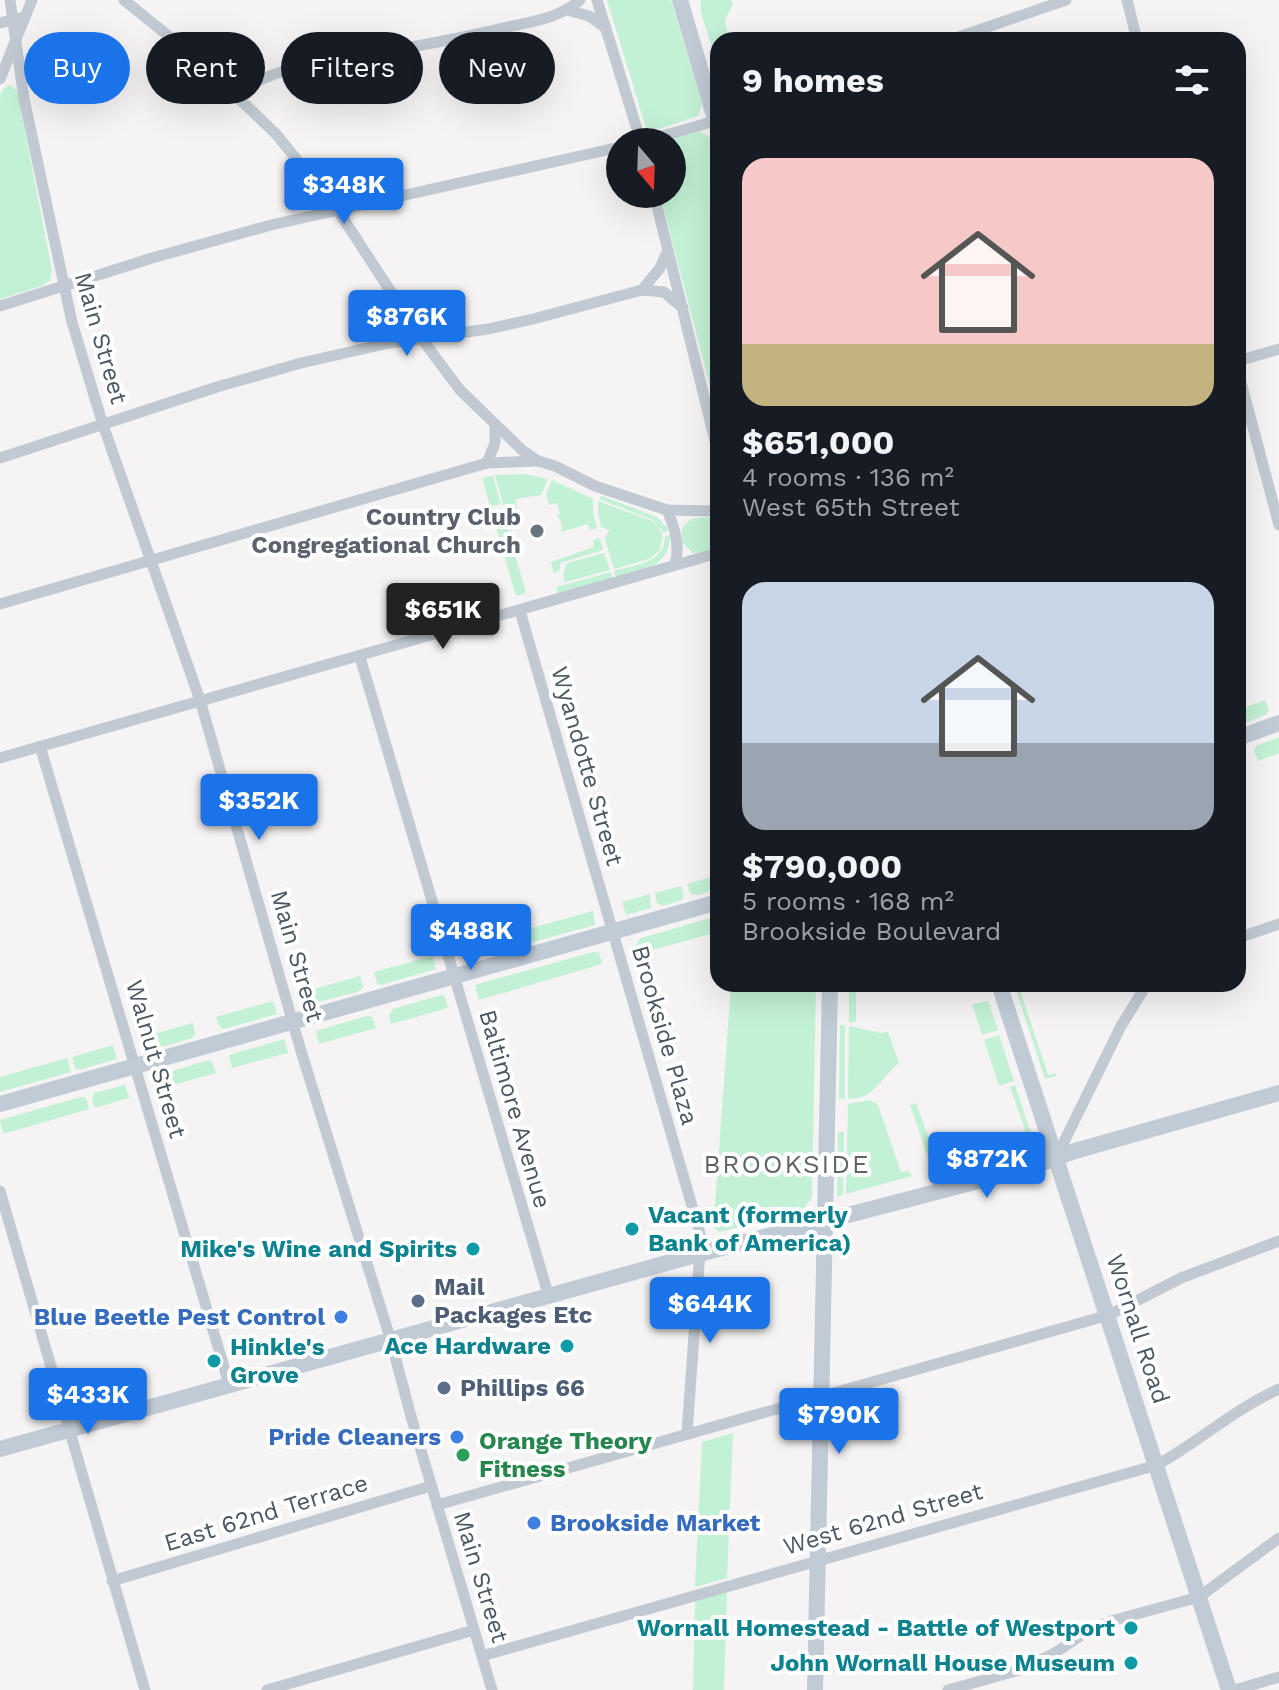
<!DOCTYPE html>
<meta charset="utf-8">
<style>
body{margin:0;font-family:"Work Sans",sans-serif;background:#20242c;color:#f1f3f6;height:100vh;display:flex;flex-direction:column;font-size:30px;white-space:nowrap}
*{box-sizing:border-box;margin:0}
p{font-size:26px;color:#9ea1a6}
.icon{flex:none;width:44px;height:44px;fill:none;stroke:currentColor;stroke-width:2;stroke-linecap:round;stroke-linejoin:round}
.map{position:relative;flex:1;overflow:hidden}
.drawer{position:absolute;left:710px;top:32px;width:536px;height:960px;display:flex;flex-direction:column;background:#171b24;border-radius:24px;box-shadow:0 8px 32px #0002}
.drawer>*{flex:none}
.banner{position:absolute;left:24px;top:32px;width:566px;height:72px;display:flex;gap:16px}
.needle{width:52px;rotate:161deg}
.controls{position:absolute;left:606px;top:128px;display:grid;gap:16px}
.controls a{display:grid;place-items:center;width:80px;height:80px;border-radius:50%;background:#171b24;box-shadow:0 8px 32px #0002;font-size:40px}
.price{position:absolute;translate:-50% -68px;padding:0 18px;border-radius:8px;background:#1a73e8;color:#fff;font-size:26px;line-height:52px;filter:drop-shadow(0 2px 4px #0008)}
.price::after{content:'';position:absolute;left:50%;top:48px;width:24px;height:18px;margin-left:-12px;background:inherit;clip-path:polygon(0 0,100% 0,50% 100%)}
.price.selected{background:#222;color:#fff}
ul{padding:0;list-style:none}
li{display:grid;align-content:center;gap:16px;height:424px;padding:0 32px}
li span{display:grid;place-items:center;height:248px;border-radius:24px;color:#555}
li>.icon{margin-inline-start:auto}
span .icon{width:144px;height:144px;fill:#fffc;stroke-width:1}
li b{font-size:34px}
h2{display:flex;justify-content:space-between;align-items:center;height:96px;padding:0 32px;font-size:34px}
.pill{padding:0 28px;border-radius:36px;background:#171b24;box-shadow:0 8px 32px #0002;font-size:28px;line-height:72px}
.pill.selected{background:#1a73e8;color:#fff}
.map>svg:first-child{display:block}
</style>
<div class="map">
<svg width="1279" height="1690" viewBox="0 0 1279 1690">
<rect width="100%" height="100%" fill="#f5f3f3"/>
<g fill="#c3f1d5">
<path d="M607,0H671L702,104L698,116L659,129L646,128Z"/>
<path d="M701,0H731L733,4L725,20L729,40H718V66L701,13Z"/>
<path d="M10,85L17,91L52,270L50,280L44,285L0,299V95L3,89Z"/>
<path d="M700,131L712,139L718,156V417L660,194H672V142H661Z"/>
<path d="M525,474L548,479L541,495L515,499L518,512L508,516L515,547L495,475Z"/>
<path d="M493,476L501,504L493,506L494,510L502,508L526,593L516,596L482,478Z"/>
<path d="M552,480L593,499V513L597,528L590,530L588,524L561,532L562,524L557,515L560,514L557,503L549,505L546,495Z"/>
<path d="M602,496L657,517L669,530L664,533L653,520L599,499Z"/>
<path d="M598,501L652,521L658,526L663,536L659,551L649,559L614,569L605,539L609,530L601,527L598,511Z"/>
<path d="M708,517L718,522V547L706,552L693,553L682,542V528L691,519Z"/>
<path d="M670,535C669,569 643,569 616,577L614,571C635,565 665,563 665,536Z"/>
<path d="M600,538L603,550L560,563V570L554,573L551,562L594,547L593,540Z"/>
<path d="M604,553L610,570L565,582L563,574L567,563Z"/>
<path d="M611,572L612,578L558,594L556,587Z"/>
<path d="M1265,700L1269,710L1267,714L1238,726V710Z"/>
<path d="M1279,737V753L1258,761L1254,751L1256,746Z"/>
<path d="M718,875V883C712,890 701,898 691,894L687,884Z"/>
<path d="M681,886L684,896L682,900L663,906L657,903L655,893Z"/>
<path d="M650,894L651,908L626,915L622,902Z"/>
<path d="M593,911L595,925L467,960L463,947Z"/>
<path d="M714,917L718,918V932L638,954L636,948H633L641,938Z"/>
<path d="M593,952H599L602,964L479,1000L475,986L478,984Z"/>
<path d="M433,956L436,969L381,985L377,983L374,972Z"/>
<path d="M360,976L363,987L360,991L308,1005L304,992Z"/>
<path d="M731,984H816L812,1197L805,1207L794,1213L719,1232L714,1228L709,1209L715,1206Z"/>
<rect x="849" y="984" width="7" height="38"/>
<path d="M1014,984H1018L1048,1075L1056,1073V1076L1045,1079Z"/>
<path d="M441,995H444L448,1008L391,1024L389,1015L393,1009Z"/>
<path d="M273,1001L277,1014L224,1029L219,1026L216,1017Z"/>
<path d="M988,1001L998,1030L982,1035L972,1004Z"/>
<path d="M367,1016L372,1017L376,1028L319,1044L316,1031Z"/>
<path d="M193,1023L195,1033L193,1038L147,1051L143,1037Z"/>
<path d="M840,1025H845V1099H839Z"/>
<path d="M849,1026L881,1033L888,1032L899,1063C882,1076 873,1101 848,1099Z"/>
<path d="M999,1035L1014,1081L999,1086L984,1040Z"/>
<path d="M284,1039L288,1053L232,1068L229,1055Z"/>
<path d="M113,1045L117,1059L79,1070L75,1068L72,1057Z"/>
<path d="M67,1058L71,1072L0,1092V1077Z"/>
<path d="M209,1060L212,1062L216,1073L159,1089L155,1076Z"/>
<path d="M125,1085L129,1098L95,1108L92,1099L94,1093Z"/>
<path d="M1015,1085L1033,1140L1021,1146L1027,1135L1010,1087Z"/>
<path d="M81,1097L86,1098L89,1109L3,1134L0,1120Z"/>
<path d="M870,1100L878,1105L901,1172L909,1171L912,1176L846,1194L848,1104Z"/>
<path d="M916,1103L935,1155L928,1157L910,1105Z"/>
<path d="M838,1132H844L843,1195L837,1197Z"/>
<path d="M733,1433L727,1578L695,1587L702,1442Z"/>
<path d="M727,1592L724,1690H693L695,1601Z"/>
</g>
<g fill="none" stroke-linecap="round" stroke-linejoin="round">
<g stroke="#c1cad2" stroke-width="11">
<path d="M10,0L24,99L72,322L103,425L200,700L301,1051L391,1341L412,1420L492,1690"/>
<path d="M124,0L203,64L276,134L337,209L421,338L460,390L522,450L538,461L555,466L595,486L667,510L718,511"/>
<path d="M597,0L641,142"/>
<path d="M1127,0L1137,40"/>
<path d="M567,10L589,16L606,28"/>
<path d="M0,23L20,18"/>
<path d="M950,40L1066,0"/>
<path d="M0,79L32,0"/>
<path d="M237,94C273,65 339,59 384,52C427,44 469,37 512,26C536,21 561,17 580,0"/>
<path d="M642,142L718,120"/>
<path d="M654,194L718,453"/>
<path d="M642,290L664,292L683,308"/>
<path d="M0,306L152,258L271,225L620,147"/>
<path d="M1238,361L1279,349"/>
<path d="M1238,371L1279,525"/>
<path d="M0,458L217,387L301,363L389,343L488,329L533,319L642,290L660,268L668,250"/>
<path d="M487,463L495,443V425"/>
<path d="M667,510C675,527 680,547 675,565"/>
<path d="M0,604L487,463L538,461"/>
<path d="M520,611L701,1237L687,1433"/>
<path d="M360,657L549,1297"/>
<path d="M40,746L229,1384"/>
<path d="M0,758L718,553"/>
<path d="M1238,938L1279,924"/>
<path d="M1056,1158L1121,1026L1147,984"/>
<path d="M0,1191L145,1690"/>
<path d="M437,1505L1109,1315L1181,1278L1279,1241"/>
<path d="M112,1581L431,1486"/>
<path d="M482,1656L1157,1465C1199,1442 1234,1409 1279,1389"/>
<path d="M267,1690L474,1630"/>
<path d="M948,1690L1023,1669L1053,1654L1088,1631L1111,1621L1199,1597L1279,1538"/>
<path d="M1235,1690L1279,1677"/>
</g>
<g stroke="#c1cbd6" stroke-width="16">
<path d="M680,0L718,129"/>
<path d="M1238,738L1279,723"/>
<path d="M999,984L1229,1690"/>
<path d="M0,1104L718,902"/>
<path d="M0,1449L699,1254L1028,1168L1075,1151L1279,1093"/>
<path d="M815,1690L830,984"/>
</g>
</g>
<circle fill="#6b7280" stroke="#fff" stroke-width="3" cx="537" cy="531" r="8"/>
<g fill="#0f9aa8" stroke="#fff" stroke-width="3">
<circle cx="632" cy="1229" r="8"/>
<circle cx="473" cy="1249" r="8"/>
<circle cx="567" cy="1346" r="8"/>
<circle cx="214" cy="1361" r="8"/>
<circle cx="1131" cy="1628" r="8"/>
<circle cx="1131" cy="1663" r="8"/>
</g>
<g fill="#5c6f8a" stroke="#fff" stroke-width="3">
<circle cx="418" cy="1301" r="8"/>
<circle cx="444" cy="1388" r="8"/>
</g>
<g fill="#3f7fe0" stroke="#fff" stroke-width="3">
<circle cx="341" cy="1317" r="8"/>
<circle cx="457" cy="1437" r="8"/>
<circle cx="534" cy="1523" r="8"/>
</g>
<circle fill="#2e9e5b" stroke="#fff" stroke-width="3" cx="463" cy="1455" r="8"/>
<g text-anchor="middle" stroke-width="8" stroke-linejoin="round" paint-order="stroke">
<g font-size="24" fill="#4a5661" stroke="#fff">
<text transform="translate(101 338) rotate(74)" y="8">Main Street</text>
<text transform="translate(587 766) rotate(74)" y="8">Wyandotte Street</text>
<text transform="translate(297 956) rotate(74)" y="8">Main Street</text>
<text transform="translate(665 1035) rotate(74)" y="8">Brookside Plaza</text>
<text transform="translate(156 1059) rotate(74)" y="8">Walnut Street</text>
<text transform="translate(515 1109) rotate(74)" y="8">Baltimore Avenue</text>
<text transform="translate(1138 1329) rotate(72)" y="8">Wornall Road</text>
<text transform="translate(266 1513) rotate(-17)" y="8">East 62nd Terrace</text>
<text transform="translate(883 1519) rotate(-16)" y="8">West 62nd Street</text>
<text transform="translate(481 1577) rotate(73)" y="8">Main Street</text>
</g>
<g font-size="24" font-weight="bold" fill="#5b616d" stroke="#fff" text-anchor="end">
<text x="521" y="525">Country Club<tspan x="521" dy="28">Congregational Church</tspan></text>
</g>
<g font-size="24" font-weight="bold" fill="#0d838f" stroke="#fff" text-anchor="end">
<text x="648" y="1223" text-anchor="start">Vacant (formerly<tspan x="648" dy="28">Bank of America)</tspan></text>
<text x="457" y="1257">Mike's Wine and Spirits</text>
<text x="551" y="1354">Ace Hardware</text>
<text x="230" y="1355" text-anchor="start">Hinkle's<tspan x="230" dy="28">Grove</tspan></text>
<text x="1115" y="1636">Wornall Homestead - Battle of Westport</text>
<text x="1115" y="1671">John Wornall House Museum</text>
</g>
<g font-size="24" font-weight="bold" fill="#4e5e75" stroke="#fff" text-anchor="start">
<text x="434" y="1295">Mail<tspan x="434" dy="28">Packages Etc</tspan></text>
<text x="460" y="1396">Phillips 66</text>
</g>
<g font-size="24" font-weight="bold" fill="#366cbe" stroke="#fff" text-anchor="end">
<text x="325" y="1325">Blue Beetle Pest Control</text>
<text x="441" y="1445">Pride Cleaners</text>
<text x="550" y="1531" text-anchor="start">Brookside Market</text>
</g>
<g font-size="24" font-weight="bold" fill="#27864d" stroke="#fff" text-anchor="start">
<text x="479" y="1449">Orange Theory<tspan x="479" dy="28">Fitness</tspan></text>
</g>
<g font-size="26" letter-spacing="2" fill="#5f6368" stroke="#fff">
<text x="787" y="1173">BROOKSIDE</text>
</g>
</g>
</svg>
<div class="controls">
<a><svg class="needle" viewBox="-14 -14 28 28"><path d="M0-13l5 13h-10z" fill="#e53935"/><path d="M0 13l5-13h-10z" fill="#9ea1a6"/></svg></a>
</div>
<b class="price" style="left:344px;top:226px">$348K</b>
<b class="price" style="left:407px;top:358px">$876K</b>
<b class="price selected" style="left:443px;top:651px">$651K</b>
<b class="price" style="left:259px;top:842px">$352K</b>
<b class="price" style="left:471px;top:972px">$488K</b>
<b class="price" style="left:987px;top:1200px">$872K</b>
<b class="price" style="left:710px;top:1345px">$644K</b>
<b class="price" style="left:88px;top:1436px">$433K</b>
<b class="price" style="left:839px;top:1456px">$790K</b>
<div class="banner">
<a class="pill selected">Buy</a>
<a class="pill">Rent</a>
<a class="pill">Filters</a>
<a class="pill">New</a>
</div>
<section class="drawer">
<h2>9 homes<svg class="icon" aria-label="filters" viewBox="0 0 24 24"><path d="M4 7h16M4 17h16"/><circle cx="9" cy="7" r="2"/><circle cx="15" cy="17" r="2"/></svg></h2>
<ul>
<li><span style="background:linear-gradient(#f6c9c9 75%,#c2b280 0)"><svg class="icon" aria-label="home" viewBox="0 0 24 24"><path d="M3 11l9-7 9 7M6 9v11h12V9"/></svg></span><div><b>$651,000</b><p>4 rooms · 136 m²</p><p>West 65th Street</p></div></li>
<li><span style="background:linear-gradient(#c9d6e8 65%,#9aa5b1 0)"><svg class="icon" aria-label="home" viewBox="0 0 24 24"><path d="M3 11l9-7 9 7M6 9v11h12V9"/></svg></span><div><b>$790,000</b><p>5 rooms · 168 m²</p><p>Brookside Boulevard</p></div></li>
</ul>
</section>
</div>
